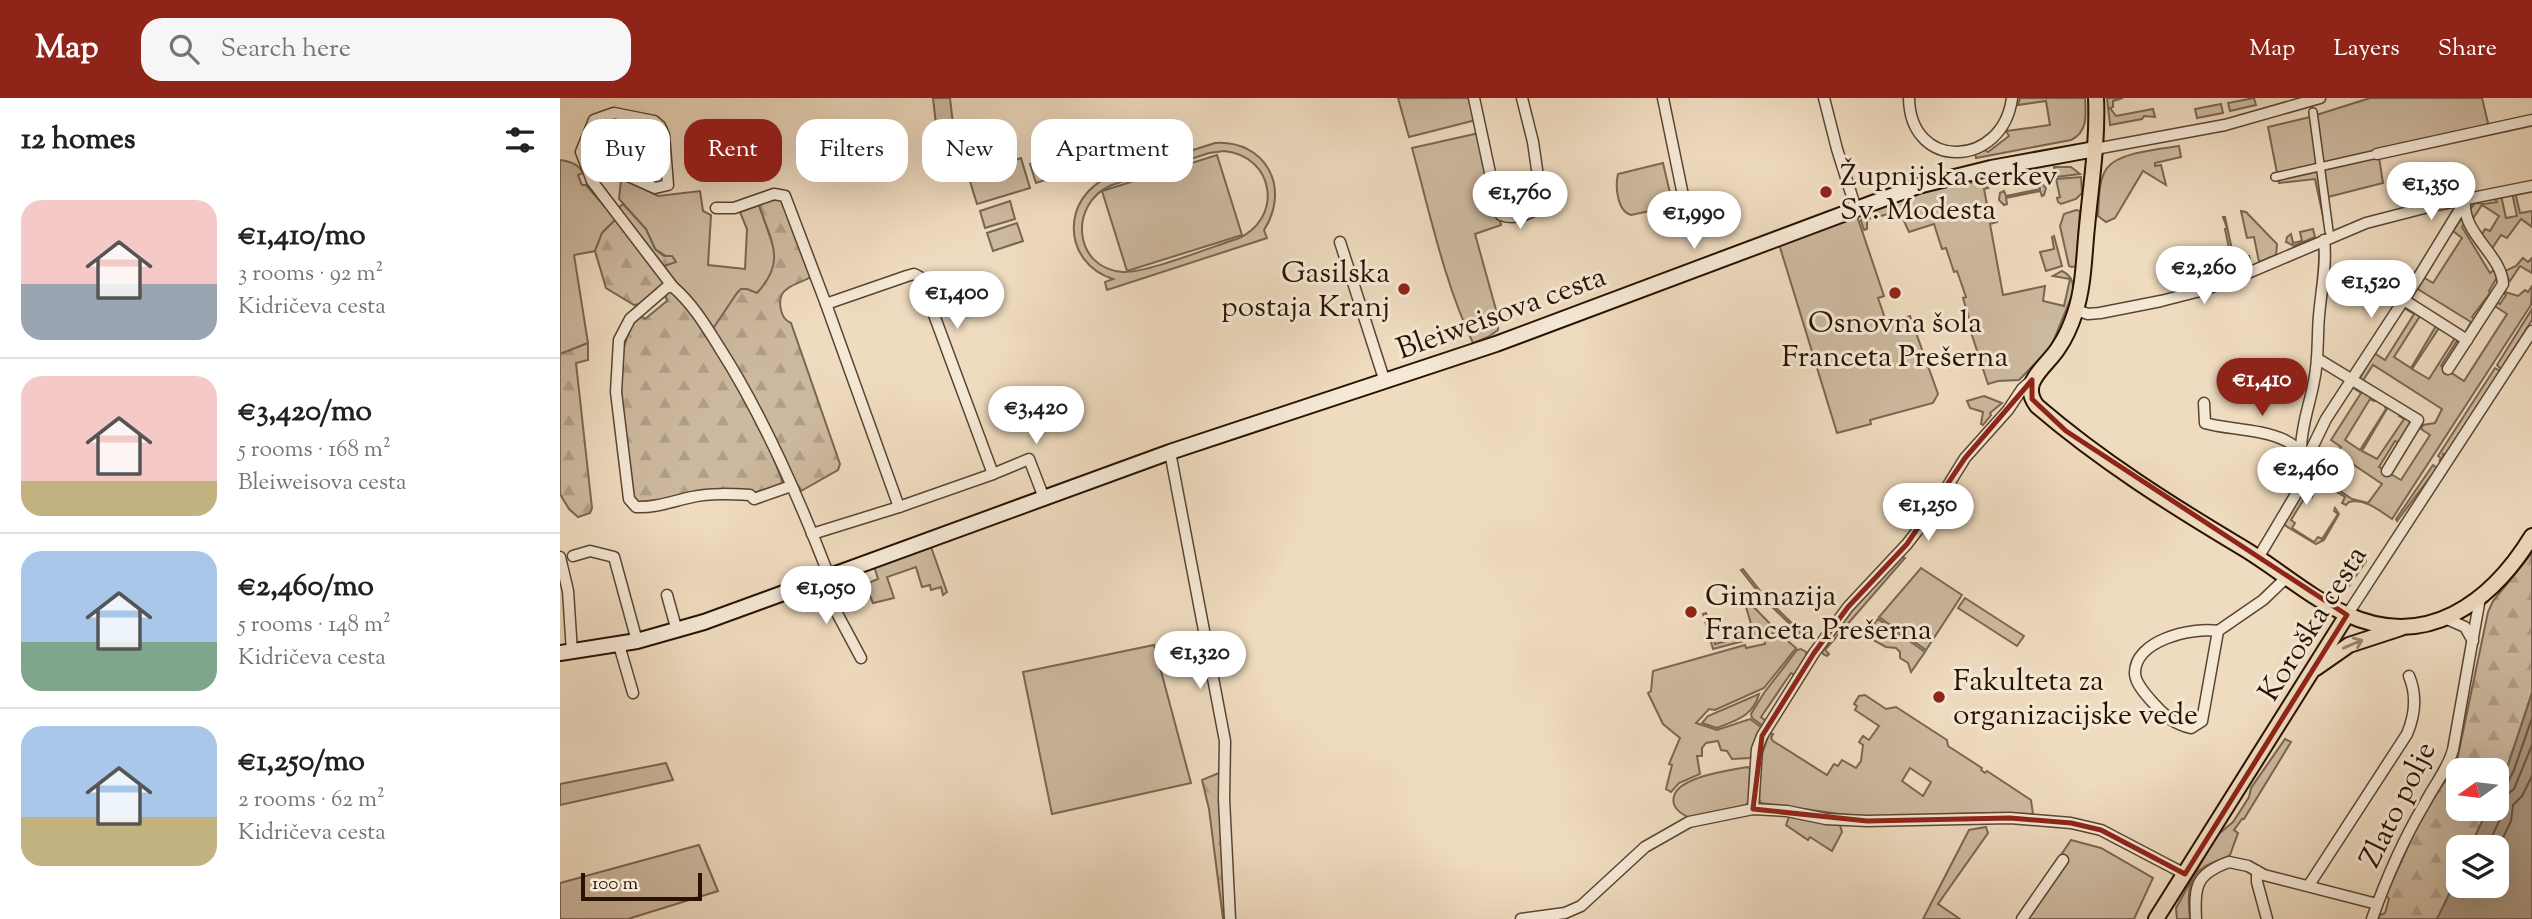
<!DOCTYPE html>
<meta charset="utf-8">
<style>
body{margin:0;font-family:"Sorts Mill Goudy",serif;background:#f6f6f6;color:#202124;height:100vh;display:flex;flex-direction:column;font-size:26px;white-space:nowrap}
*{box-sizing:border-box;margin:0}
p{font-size:23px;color:#757577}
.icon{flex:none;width:38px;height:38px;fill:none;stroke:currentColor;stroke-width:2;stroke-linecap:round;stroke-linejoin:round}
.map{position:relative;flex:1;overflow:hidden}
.sheet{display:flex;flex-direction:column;background:#fff;width:560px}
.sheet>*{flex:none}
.guide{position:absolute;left:21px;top:21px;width:665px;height:63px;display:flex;gap:14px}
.needle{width:46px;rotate:256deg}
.buttons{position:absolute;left:1886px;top:660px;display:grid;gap:14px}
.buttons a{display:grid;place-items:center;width:63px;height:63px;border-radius:14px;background:#fff;box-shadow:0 7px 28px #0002;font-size:35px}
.scale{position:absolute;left:21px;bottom:18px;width:121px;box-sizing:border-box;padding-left:7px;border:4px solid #281303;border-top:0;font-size:19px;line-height:24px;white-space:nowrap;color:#281303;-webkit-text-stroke:5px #f5e8d5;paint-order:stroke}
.price{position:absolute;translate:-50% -60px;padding:0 16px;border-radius:24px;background:#fff;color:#222;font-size:23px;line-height:46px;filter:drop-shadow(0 2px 4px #0008)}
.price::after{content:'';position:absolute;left:50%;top:42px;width:21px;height:16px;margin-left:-10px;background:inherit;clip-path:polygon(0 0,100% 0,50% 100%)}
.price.active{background:#8f2418;color:#fff}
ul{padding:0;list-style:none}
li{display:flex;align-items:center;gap:21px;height:175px;padding:0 21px}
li+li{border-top:2px solid #e0e0e0}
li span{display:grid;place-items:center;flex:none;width:196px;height:140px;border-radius:21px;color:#555}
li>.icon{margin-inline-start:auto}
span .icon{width:84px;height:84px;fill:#fffc;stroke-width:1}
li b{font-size:30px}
h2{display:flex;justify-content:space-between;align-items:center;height:84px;padding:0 21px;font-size:30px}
.pill{padding:0 24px;border-radius:21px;background:#fff;box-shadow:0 7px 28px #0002;font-size:24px;line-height:63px}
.pill.active{background:#8f2418;color:#fff}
header{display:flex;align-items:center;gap:42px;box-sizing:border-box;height:98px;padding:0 35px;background:#8f2418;color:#fff}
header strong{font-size:33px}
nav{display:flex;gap:38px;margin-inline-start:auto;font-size:24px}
.search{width:490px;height:63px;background:#f6f6f6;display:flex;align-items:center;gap:18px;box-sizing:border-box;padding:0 24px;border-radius:21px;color:#757577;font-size:26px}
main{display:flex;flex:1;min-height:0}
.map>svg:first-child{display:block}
</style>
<header>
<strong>Map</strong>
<div class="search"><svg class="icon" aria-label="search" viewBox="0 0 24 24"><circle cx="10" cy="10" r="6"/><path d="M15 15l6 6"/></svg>Search here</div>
<nav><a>Map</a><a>Layers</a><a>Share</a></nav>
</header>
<main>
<section class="sheet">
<h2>12 homes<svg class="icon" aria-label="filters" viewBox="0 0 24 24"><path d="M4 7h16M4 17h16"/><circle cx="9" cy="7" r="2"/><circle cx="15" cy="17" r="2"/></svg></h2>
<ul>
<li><span style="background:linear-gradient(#f6c9c9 60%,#9aa5b1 0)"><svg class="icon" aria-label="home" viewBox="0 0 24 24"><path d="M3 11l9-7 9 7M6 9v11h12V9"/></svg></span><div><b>€1,410/mo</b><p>3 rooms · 92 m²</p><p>Kidričeva cesta</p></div></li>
<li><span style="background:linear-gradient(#f6c9c9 75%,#c2b280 0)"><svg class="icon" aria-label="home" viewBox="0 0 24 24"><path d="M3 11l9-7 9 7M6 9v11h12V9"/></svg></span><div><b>€3,420/mo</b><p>5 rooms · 168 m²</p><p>Bleiweisova cesta</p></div></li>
<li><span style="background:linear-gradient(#a9c7e8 65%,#7fa58c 0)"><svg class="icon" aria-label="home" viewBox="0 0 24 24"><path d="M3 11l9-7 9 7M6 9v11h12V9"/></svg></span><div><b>€2,460/mo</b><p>5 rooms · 148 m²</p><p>Kidričeva cesta</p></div></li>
<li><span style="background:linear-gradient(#a9c7e8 65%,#c2b280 0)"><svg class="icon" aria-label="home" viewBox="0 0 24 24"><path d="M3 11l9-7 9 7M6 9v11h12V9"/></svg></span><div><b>€1,250/mo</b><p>2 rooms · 62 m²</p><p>Kidričeva cesta</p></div></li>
</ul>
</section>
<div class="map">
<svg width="1972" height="821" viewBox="0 0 1972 821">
<defs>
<pattern id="forest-firs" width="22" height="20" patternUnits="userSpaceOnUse" patternTransform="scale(1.75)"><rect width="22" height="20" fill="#cdb99f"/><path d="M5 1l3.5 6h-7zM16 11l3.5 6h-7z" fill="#b09e87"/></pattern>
</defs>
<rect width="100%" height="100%" fill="#efdbbf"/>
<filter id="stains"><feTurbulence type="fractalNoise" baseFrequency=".00286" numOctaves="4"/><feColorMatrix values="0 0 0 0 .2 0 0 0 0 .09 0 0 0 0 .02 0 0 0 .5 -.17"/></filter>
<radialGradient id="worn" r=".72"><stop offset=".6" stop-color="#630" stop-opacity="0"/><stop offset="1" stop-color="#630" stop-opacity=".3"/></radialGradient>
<g fill="#cdb99f" stroke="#7a6651" stroke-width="2" fill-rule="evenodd">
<path d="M373,0H390L393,26L376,27Z"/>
<path d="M838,0H911L916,22L849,39Z"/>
<path d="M1460,0H1525C1526,17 1528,34 1511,42L1416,60L1415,55L1423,51L1428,54L1449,38L1446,33L1490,27L1486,3L1458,7Z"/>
<path d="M1547,0H1563L1553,3V9L1550,10L1556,18L1593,11L1595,19L1584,18L1582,21L1550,27Z"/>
<path d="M1694,0L1696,7L1670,13L1668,5Z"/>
<path d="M1810,0H1922L1928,25L1925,31L1717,75L1708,29L1750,19Z"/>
<path d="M1661,6L1663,15L1637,20L1635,11Z"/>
<path d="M919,35L941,127L915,136L938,219V232L928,239L913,245C884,184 870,115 852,50Z"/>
<path d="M655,45C706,42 731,90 704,132L707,140L547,192L545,184L553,181C501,164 501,98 551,78ZM664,53C715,58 724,121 677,141C651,149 587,175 563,174C513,171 508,105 552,87L649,55Z"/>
<path d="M1619,48L1621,59L1595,65V68L1601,67L1606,87L1583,73L1555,120L1546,124L1538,118C1539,104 1538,82 1547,70C1559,54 1600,51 1619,48Z"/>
<path d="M504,55L510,74L476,85L470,66Z"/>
<path d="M657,57L682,137L567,173L542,93Z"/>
<path d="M1819,59L1823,85L1768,99L1764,71Z"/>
<path d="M461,60L470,90L417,106L408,77Z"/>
<path d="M0,62C10,64 18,65 23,75L18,77L22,87H26L56,121L42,135L35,153L14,157L28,245L0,256Z"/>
<path d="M1103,65L1113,108L1071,117C1057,113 1055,88 1058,76Z"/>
<path d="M1494,69H1511L1520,76L1496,79Z"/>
<path d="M1759,72L1765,123H1764L1755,81L1719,85L1718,80Z"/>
<path d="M1521,79L1522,95L1516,101L1501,106L1498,104L1497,100L1500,99L1496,81Z"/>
<path d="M64,80L98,98L140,93L143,113L151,117L148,167L185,171L187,131L180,114L199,107L215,153C217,171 209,183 197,195H193L152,232L104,168L115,164L95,151L86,131L59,101L61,83Z"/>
<path d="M1420,83L1428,90L1424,91L1429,117L1435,116L1437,124L1430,126L1443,197L1485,188L1483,203L1504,208L1510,181L1493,178L1502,173C1512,178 1514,185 1513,195L1491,249L1459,282L1438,283L1428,286L1408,225L1410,224L1403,200L1406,199L1397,173L1394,174L1386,150L1382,151L1374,126L1349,134L1343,121L1345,120L1343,113L1307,121V131L1304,132L1301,123L1304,114L1364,93Z"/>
<path d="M1481,85L1486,90L1484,97L1482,98L1480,93L1446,100L1447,106L1444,107L1439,102L1440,95L1444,93L1446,98L1480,91L1479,86Z"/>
<path d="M1955,94L1960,115L1972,113V129L1961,121L1947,140L1941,137L1931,152L1921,138L1925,131L1930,133L1939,118L1922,107L1912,122L1909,113L1915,105L1924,106L1937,104L1933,99L1941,97L1946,120L1957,118L1952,95Z"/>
<path d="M450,103L455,121L425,130L420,113Z"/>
<path d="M1516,112L1520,113L1516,168L1512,169L1509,168L1500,128L1504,116Z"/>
<path d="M1681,113L1686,114L1717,146L1716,157L1699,164L1694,139L1687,140Z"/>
<path d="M1297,118L1324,198L1318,200L1327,226L1350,218L1378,296L1373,305L1310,322L1311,326L1277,335L1219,146Z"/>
<path d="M1663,119H1665L1674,161L1689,158L1691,167L1678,173L1673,169L1665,131L1667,130Z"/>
<path d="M1901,121L1906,123L1902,129L1930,175L1934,172L1941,183L1936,181L1929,193L1930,195L1912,219L1917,222L1908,235H1905L1911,224L1856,190L1863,179L1873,185L1902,140L1893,133Z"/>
<path d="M457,125L463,143L433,153L427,135Z"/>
<path d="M1753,131L1755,139L1734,148L1726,144L1727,139L1731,136L1733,145L1742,143L1740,134Z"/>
<path d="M1494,138L1502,168L1486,173L1480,154L1494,151L1492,139Z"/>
<path d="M1963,160L1968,164L1972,160V175L1960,168L1950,183L1946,178L1945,173L1956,168Z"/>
<path d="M1972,188L1971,207L1832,421C1819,412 1804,400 1789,404L1786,407L1782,405L1785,399L1759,383L1756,388L1752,386L1753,381L1761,380L1792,401L1808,405L1822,386L1785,361L1774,378L1765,375L1781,349L1771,342L1801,295L1792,289L1795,287L1817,301L1814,303L1810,301L1785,342L1800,352L1826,311L1823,305L1834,312L1828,309L1802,353L1817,361L1844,321L1839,318L1841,315L1853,324L1841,346L1835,343L1819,369L1841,382L1870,337L1861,331L1863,327L1875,325L1882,311L1813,267L1802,284L1799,282L1814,255L1825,262L1854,216L1844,210L1845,208L1860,218L1834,259L1851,270L1876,228L1879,230L1852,271L1869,281L1895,240L1902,242L1901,246L1897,243L1881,268L1904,283L1947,216L1933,207L1935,204L1940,206L1946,197L1942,193L1958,198L1965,192L1968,194Z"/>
<path d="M1972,211V222L1941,271L1937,267Z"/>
<path d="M1935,270L1940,273L1886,357L1883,356V361L1880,362L1881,360L1878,358Z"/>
<path d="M1424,298L1442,305L1430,315L1431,317L1423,327L1421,326L1423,314L1410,310L1407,303Z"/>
<path d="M1873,367L1877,370L1837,423L1836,421Z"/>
<path d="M1748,392L1753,396L1752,399L1747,396L1731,422L1735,425L1732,430L1754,444L1758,439L1762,441L1778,416L1774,413L1775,410L1779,416L1764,442L1756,446L1726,428L1724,424L1742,393Z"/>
<path d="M371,449L387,494L383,497L381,489L371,492L370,487L362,489L356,469L327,479L334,500L313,505L310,498L277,511L272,500L318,481L314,468Z"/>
<path d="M1796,457L1805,460L1806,463L1787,491L1780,494L1776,488Z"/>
<path d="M1342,459L1345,460L1265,552L1269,556L1267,558L1263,556L1262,554L1296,507Z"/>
<path d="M1361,470L1402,497L1366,552L1319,519Z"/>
<path d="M1183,471L1205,499L1243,536L1242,538L1203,500L1181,472Z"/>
<path d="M1405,500L1464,538L1457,548L1398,510Z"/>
<path d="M1186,501L1218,534L1153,551L1143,516L1146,515L1155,546L1194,536L1184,502Z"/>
<path d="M1318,521L1365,554L1351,574L1348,565L1340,560V554L1336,550L1326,549L1304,537Z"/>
<path d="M1220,536L1236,550L1204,590L1155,612L1149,611L1136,625L1157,632L1190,621L1202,630L1190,660L1172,661L1167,653L1161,652L1158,643L1146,645L1142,650V658H1137L1140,676L1119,685L1111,694L1106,691L1112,667L1109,666L1120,640L1103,626L1088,595L1091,593L1093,573L1185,547L1186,550L1205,546L1204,541Z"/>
<path d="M594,547L631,685L492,716L463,574Z"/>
<path d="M1241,551L1246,554V561L1236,578L1231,575L1201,619L1206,623L1203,628L1192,620L1191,616L1204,595L1237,552Z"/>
<path d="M1199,596C1193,618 1177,622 1157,630L1142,625L1148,618Z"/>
<path d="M1305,597L1326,611L1336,609L1387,642L1388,648L1422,670L1421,672L1425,675L1427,673L1471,702L1473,716L1427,715L1301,719L1201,705L1199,701L1201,659L1209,636H1213L1211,640L1213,643L1267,677L1274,666L1278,668L1282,662L1296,670L1301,663L1303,647L1299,644L1303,638L1309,642L1319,628L1295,612L1297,608L1294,606L1299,598ZM1350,670L1371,684L1363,698L1342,683Z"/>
<path d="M1725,641L1731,644L1684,721H1682L1674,732L1678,735L1670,757C1661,762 1652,764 1644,769C1626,780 1628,803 1630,821H1617L1616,810L1656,738L1673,724L1689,699L1691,690Z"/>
<path d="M106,665L113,682L0,707V686Z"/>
<path d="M1188,669L1190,671L1189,703L1185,708L1130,720C1105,709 1110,691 1133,682C1149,675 1170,672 1188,669Z"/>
<path d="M1230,716L1280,727L1282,734L1272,753L1250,739L1248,742L1226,727Z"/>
<path d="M1426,729L1428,735L1378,806L1400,821H1363L1409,732Z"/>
<path d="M1511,742L1541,750L1593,780L1574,821H1458Z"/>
<path d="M139,747L158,793L68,821H0V785Z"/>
</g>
<g fill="url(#forest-firs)" stroke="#7a6651" stroke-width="2">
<path d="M217,101L223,103L251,176L249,180C242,184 233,186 227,191C216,198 219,220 231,225L280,366L278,372L241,393L152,232L177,195L181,191H187L197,195C227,163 211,144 199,107Z"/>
<path d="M63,106L86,131L95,151L104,158H112L116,164L104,168L60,112L59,109Z"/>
<path d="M56,121L103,181L104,186L81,206L74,207L46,190L35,153L42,135Z"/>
<path d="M112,193C123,200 132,215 140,226C173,273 200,325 221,379L222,385C204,400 105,403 76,406L72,401C66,347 44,263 79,216L85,221L107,203L105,196Z"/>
<path d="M28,245V262L16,265L32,410L30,415L18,419L9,411L0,396V256Z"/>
<path d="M1972,455V595L1947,670L1937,690V672H1899V710L1928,711L1910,749H1899V776L1877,821H1818L1820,817L1825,815L1829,801L1826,797L1858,726L1878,692L1895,672L1928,514L1933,503Z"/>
<path d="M661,674L664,809L667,821H663L649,711L642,682Z"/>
</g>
<path fill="#ab977f" stroke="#77624d" stroke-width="2" d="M1972,595V821H1877L1899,776V788H1937V749H1910L1928,711L1937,710V690L1947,670Z"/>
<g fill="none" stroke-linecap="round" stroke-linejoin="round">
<g stroke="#6a5541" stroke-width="2">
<path d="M1937,691L1946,688L1954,672L1972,620"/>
<path d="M1927,749L1942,717L1941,701L1954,691L1972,647"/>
<path d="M1937,752L1951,723L1953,707L1962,698L1972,678"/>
</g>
<g stroke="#5a4532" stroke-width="10">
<g id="pedestrian">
<path d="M1753,14L1769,133"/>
<path d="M1715,79L1817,56"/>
</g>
</g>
<g stroke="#5a4532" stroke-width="13">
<g id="minor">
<path d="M914,0L938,112L941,117C954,122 974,116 982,106L973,44L962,0"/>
<path d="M1103,0L1125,107"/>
<path d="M1264,0L1277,51L1296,111"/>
<path d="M1349,0C1350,74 1443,70 1452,0"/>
<path d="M1535,51L1665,27L1760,0"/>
<path d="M1817,56L1972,22"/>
<path d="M32,83L21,54L34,22L54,15L94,23L100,28L104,37L108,87L95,90L48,69L41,73L32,83L113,189"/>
<path d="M156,110H174L214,96L225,98L266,206L347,178L354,176L360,179L433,376L339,409L252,436"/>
<path d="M780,144L825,284"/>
<path d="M1844,202L1907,242"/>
<path d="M266,206L339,409"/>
<path d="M1516,212L1528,216L1540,215L1601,203L1640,193L1669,183L1806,125L1872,108L1972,88"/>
<path d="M1758,261L1858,322L1827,373"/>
<path d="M1888,271L1943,186C1942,157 1902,136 1905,103"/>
<path d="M1644,305L1645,325C1677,335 1754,328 1745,381L1698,460"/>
<path d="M1741,352C1741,328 1750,306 1754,283C1759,261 1757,240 1759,218C1761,193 1767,167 1764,142"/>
<path d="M610,354L665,643L664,701L670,821"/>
<path d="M1743,359L1751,352L1766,321L1858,180L1905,103"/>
<path d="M433,376L469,361L484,400"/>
<path d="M231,388L194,401L190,397C171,396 151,395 132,399C113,403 96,410 76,409L69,401L56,294L59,242L70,221L107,189H113C132,205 146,228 159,249C204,319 239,400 269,478"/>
<path d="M13,458L30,453L54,459L77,543"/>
<path d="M0,459L8,493L12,554"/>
<path d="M263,480L271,504L301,560"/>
<path d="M107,497L117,533"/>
<path d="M1787,517L1972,233"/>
<path d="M1887,521L1905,529L1913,543"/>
<path d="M1658,533C1632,529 1574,542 1575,576C1576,587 1588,599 1595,607C1606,619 1615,626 1631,630L1642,623L1658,533L1703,502L1727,479"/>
<path d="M59,547L73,595"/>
<path d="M1193,711L1197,651L1202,638L1254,555L1288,509L1347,446L1371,415L1405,360L1448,312L1462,291L1472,282"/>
<path d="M1697,773V784L1707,821"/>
<path d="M1749,787L1847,636C1855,617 1857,597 1849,578"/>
<path d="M961,821L1005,815L1021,808L1085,749L1129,724L1193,711L1227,713L1266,721L1307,723L1450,720L1511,725L1541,732L1625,776"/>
<path d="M1462,821L1503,762"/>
<path d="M1636,821C1634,788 1636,776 1669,764L1688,768L1704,777L1817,806"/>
<path d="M1812,821C1826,781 1843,742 1865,705C1875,686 1887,672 1893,652L1920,500"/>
</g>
</g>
<g stroke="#281303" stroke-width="18">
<path id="secondary" d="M0,555L77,543L144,524L610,354L936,246L1358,88L1431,70L1535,51"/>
</g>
<g stroke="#281303" stroke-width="18">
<g id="primary">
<path d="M1536,0C1538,43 1531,86 1527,129C1524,157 1524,188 1515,215C1511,227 1506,239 1499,249C1488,268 1458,284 1477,308C1541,363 1611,407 1683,450C1718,471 1749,499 1786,516C1866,553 1931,505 1972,438"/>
<path d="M1756,570L1789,547L1841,530"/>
<path d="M1596,821L1787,517"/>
</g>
</g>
<use href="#pedestrian" stroke="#f5e8d5" stroke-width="7"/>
<use href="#minor" stroke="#f5e8d5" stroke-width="10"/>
<use href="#secondary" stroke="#f5e8d5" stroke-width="14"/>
<use href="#primary" stroke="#efdbbf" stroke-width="14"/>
</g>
<defs><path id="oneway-shaft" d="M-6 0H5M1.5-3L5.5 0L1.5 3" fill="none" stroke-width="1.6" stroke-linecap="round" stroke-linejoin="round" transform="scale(1.75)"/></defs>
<use stroke="#95816a" href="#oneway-shaft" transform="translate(1793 546) rotate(-23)"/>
<path fill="none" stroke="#8f2418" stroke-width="5" stroke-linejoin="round" d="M1472,282V301L1506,333L1787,517L1625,776L1541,732L1511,725L1450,720L1307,723L1193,711L1202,638L1254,555L1288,509L1347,446L1405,360Z"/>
<g fill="#8f2418" stroke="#f5e8d5" stroke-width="2.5">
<circle cx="1266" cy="94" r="7"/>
<circle cx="844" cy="191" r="7"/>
<circle cx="1335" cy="195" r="7"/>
<circle cx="1131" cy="514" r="7"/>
<circle cx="1379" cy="599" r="7"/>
</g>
<g text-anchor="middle" stroke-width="6" stroke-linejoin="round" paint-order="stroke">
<g font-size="30" fill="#281303" stroke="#f5e8d5" text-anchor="start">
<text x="1280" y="87">Župnijska cerkev<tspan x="1280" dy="34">Sv. Modesta</tspan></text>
<text x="830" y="184" text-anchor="end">Gasilska<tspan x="830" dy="34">postaja Kranj</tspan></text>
<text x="1335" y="234" text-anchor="middle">Osnovna šola<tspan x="1335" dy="34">Franceta Prešerna</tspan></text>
<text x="1145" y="507">Gimnazija<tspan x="1145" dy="34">Franceta Prešerna</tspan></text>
<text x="1393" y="592">Fakulteta za<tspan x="1393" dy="34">organizacijske vede</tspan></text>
</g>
<g font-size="30" fill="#281303" stroke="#f5e8d5">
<text transform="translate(941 214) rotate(-20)" y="10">Bleiweisova cesta</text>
<text transform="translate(1752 525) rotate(-58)" y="10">Koroška cesta</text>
<text transform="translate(1837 706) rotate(-64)" y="10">Zlato polje</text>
</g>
</g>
<rect width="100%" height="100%" filter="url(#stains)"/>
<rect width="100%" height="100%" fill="url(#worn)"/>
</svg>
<div class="buttons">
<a><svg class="needle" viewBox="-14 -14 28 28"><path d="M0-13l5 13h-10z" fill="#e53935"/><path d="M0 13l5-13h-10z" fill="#757577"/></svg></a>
<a><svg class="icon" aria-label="layers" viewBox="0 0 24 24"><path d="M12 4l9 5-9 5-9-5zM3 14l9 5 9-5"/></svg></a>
</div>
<div class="scale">100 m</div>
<b class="price" style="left:1871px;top:124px">€1,350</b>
<b class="price" style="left:960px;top:133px">€1,760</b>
<b class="price" style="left:1134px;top:153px">€1,990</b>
<b class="price" style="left:1644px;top:208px">€2,260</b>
<b class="price" style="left:1811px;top:222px">€1,520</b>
<b class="price" style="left:397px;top:233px">€1,400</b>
<b class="price active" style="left:1702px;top:320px">€1,410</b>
<b class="price" style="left:476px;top:348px">€3,420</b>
<b class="price" style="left:1746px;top:409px">€2,460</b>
<b class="price" style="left:1368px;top:445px">€1,250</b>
<b class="price" style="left:266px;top:528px">€1,050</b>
<b class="price" style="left:640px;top:593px">€1,320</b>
<div class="guide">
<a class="pill">Buy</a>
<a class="pill active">Rent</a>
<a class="pill">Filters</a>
<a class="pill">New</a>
<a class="pill">Apartment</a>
</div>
</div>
</main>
